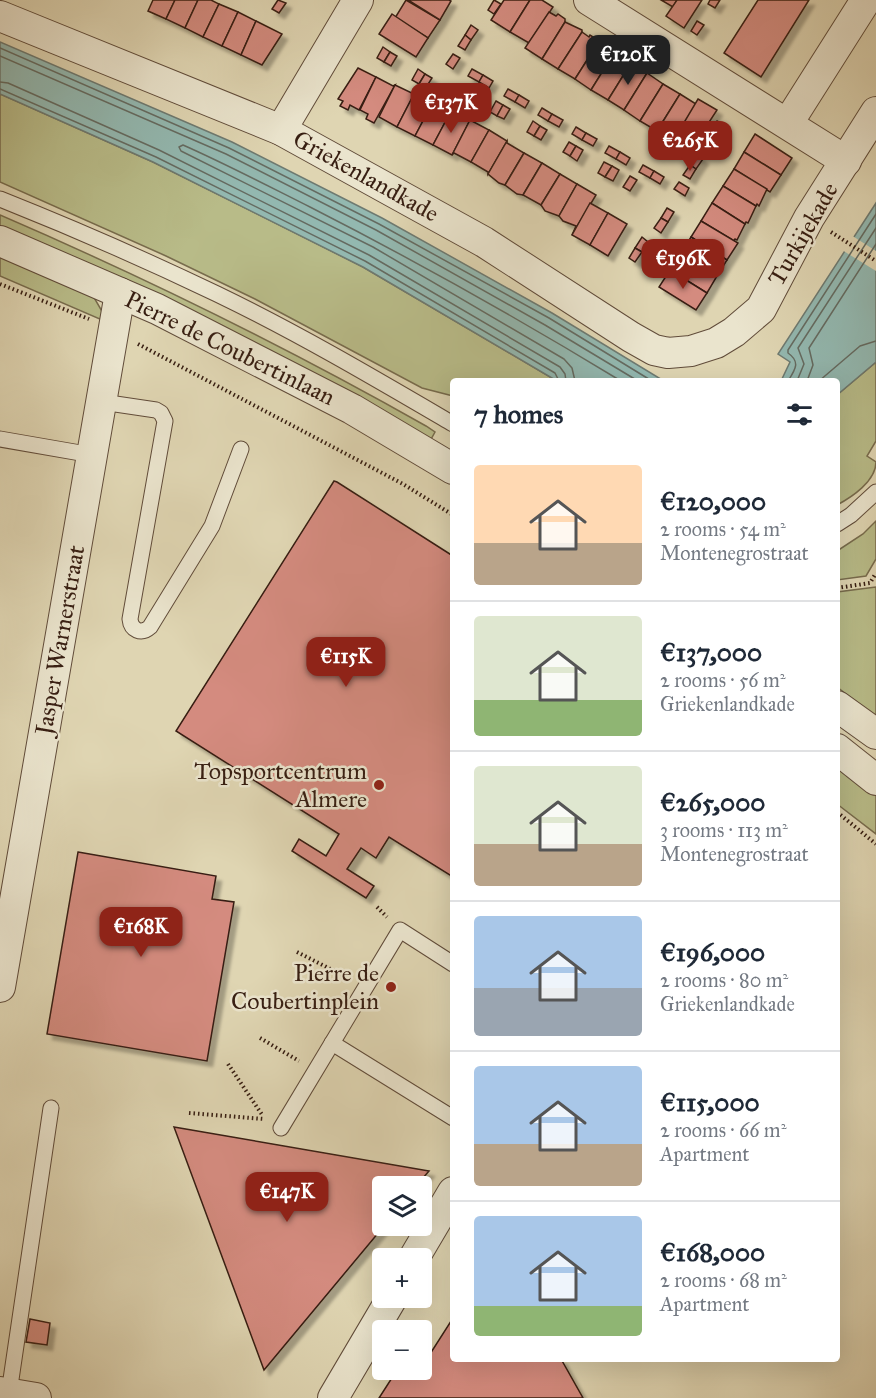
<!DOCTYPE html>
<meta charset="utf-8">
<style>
body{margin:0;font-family:"IM FELL Great Primer",serif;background:#f6f6f7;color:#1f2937;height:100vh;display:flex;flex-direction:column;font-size:22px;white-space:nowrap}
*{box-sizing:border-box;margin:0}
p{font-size:20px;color:#747a83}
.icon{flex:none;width:33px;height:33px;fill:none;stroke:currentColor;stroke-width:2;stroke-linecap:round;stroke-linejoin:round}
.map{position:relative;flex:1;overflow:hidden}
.drawer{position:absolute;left:450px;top:378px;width:390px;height:984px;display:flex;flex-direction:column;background:#fff;border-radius:6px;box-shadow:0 6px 24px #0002}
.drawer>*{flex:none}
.fabs{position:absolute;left:372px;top:1176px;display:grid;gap:12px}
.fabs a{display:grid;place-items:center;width:60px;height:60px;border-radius:6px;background:#fff;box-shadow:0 6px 24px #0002;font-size:30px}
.price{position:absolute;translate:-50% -51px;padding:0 14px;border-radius:12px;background:#8f2418;color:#fff;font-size:20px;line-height:39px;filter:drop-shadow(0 2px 3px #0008)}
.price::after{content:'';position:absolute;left:50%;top:36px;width:18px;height:14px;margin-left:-9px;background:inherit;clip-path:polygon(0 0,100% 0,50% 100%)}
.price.current{background:#222;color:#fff}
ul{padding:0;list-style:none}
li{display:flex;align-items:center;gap:18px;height:150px;padding:0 24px}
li+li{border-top:2px solid #e0e1e3}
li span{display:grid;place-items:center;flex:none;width:168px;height:120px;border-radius:6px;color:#555}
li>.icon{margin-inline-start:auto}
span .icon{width:72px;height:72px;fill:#fffc;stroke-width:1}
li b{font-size:26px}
h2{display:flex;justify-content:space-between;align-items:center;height:72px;padding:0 24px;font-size:26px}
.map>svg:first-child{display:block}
</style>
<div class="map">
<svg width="876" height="1398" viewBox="0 0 876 1398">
<defs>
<filter id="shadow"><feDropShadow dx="5.5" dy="5.5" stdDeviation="1.5" flood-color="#0004"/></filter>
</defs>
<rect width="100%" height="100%" fill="#dfd5b2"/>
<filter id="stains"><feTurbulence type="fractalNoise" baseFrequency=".00333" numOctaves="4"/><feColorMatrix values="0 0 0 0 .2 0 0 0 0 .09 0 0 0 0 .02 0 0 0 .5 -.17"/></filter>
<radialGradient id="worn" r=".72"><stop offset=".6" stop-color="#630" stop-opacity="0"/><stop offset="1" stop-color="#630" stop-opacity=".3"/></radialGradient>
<g fill="#b8bb88" stroke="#786c4d" stroke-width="1.5">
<path d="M0,94L153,162L363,267L557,381H453V396L422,388L255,299L166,256L0,182Z"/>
<path d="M0,215C146,278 288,348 426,426L435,432L430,441L0,227Z"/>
<path d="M0,254L92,294L103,313L102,320L0,276Z"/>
<path d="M876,362V441L867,456L876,462C876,481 852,497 837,505V395Z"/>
<path d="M876,521V559L866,576L837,580V551L863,534Z"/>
<path d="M876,587V717L837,687V592Z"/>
<path d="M837,764L876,795V834L837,804Z"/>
</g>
<g fill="#93b8b0" stroke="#6e7a71" stroke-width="1.5">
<path d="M0,42L232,142L382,218L552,313L664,381H557L363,267L153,162L0,94Z"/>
<path d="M876,203V362L837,395V381H781L790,362L778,354Z"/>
</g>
<path fill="#dfd5b2" d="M851,235L876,251V271L842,250Z"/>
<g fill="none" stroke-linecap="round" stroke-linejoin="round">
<g stroke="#656b61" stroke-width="1.5">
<path d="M0,48L229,148L379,224L549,318L652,381"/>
<path d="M0,56L226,154L376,230L545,325L638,381"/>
<path d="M0,82L8,83L159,150L369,255L560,367L565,374L566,381"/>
<path d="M0,89L156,157L365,261L555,373L559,381"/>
<path d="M575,381L572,368L564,359L373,247L181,151L179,147L183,145C226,164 268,186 310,207C416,261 519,319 621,381"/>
<path d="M788,381C795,370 801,362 788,353V350L876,214"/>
<path d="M797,381L804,364L798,348L876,228"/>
<path d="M807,381L813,365L809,348L876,244"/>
<path d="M819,381L860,346L876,341"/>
</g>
</g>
<g fill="#d48b7f" stroke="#371e12" stroke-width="1.5" filter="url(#shadow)">
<path d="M153,0H175L166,19L148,11Z"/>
<path d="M175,0H198L185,28L166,19Z"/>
<path d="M198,0H211L219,4L203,37L185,28Z"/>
<path d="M278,0L286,3L279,13L272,9Z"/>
<path d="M406,0L440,20L428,38L395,18Z"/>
<path d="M408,0H449L451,1L440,20Z"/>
<path d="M494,0L501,4L494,14L488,10Z"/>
<path d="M504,0H530L510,32L491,20Z"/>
<path d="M530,0H542L553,7L529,43L510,32Z"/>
<path d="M661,0H677L673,7Z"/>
<path d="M677,0H702L684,28L666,16Z"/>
<path d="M710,0H720L715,8L708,4Z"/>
<path d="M758,0H809L761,77L724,53Z"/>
<path d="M219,4L238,12L222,46L203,37Z"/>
<path d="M238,12L256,21L241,55L222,46Z"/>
<path d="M549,12L556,16L558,14L565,19V22L542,59L525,48Z"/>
<path d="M392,14L428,38L416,57L379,34Z"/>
<path d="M256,21L282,34L262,65L241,55Z"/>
<path d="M697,21L704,25L697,35L691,31Z"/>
<path d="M565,22L582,30V32L558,69L542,59Z"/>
<path d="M471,25L478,30L471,40L465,35Z"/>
<path d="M582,32L589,37L590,35L598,40V43L575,79L558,69Z"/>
<path d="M465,35L471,40L465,50L458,46Z"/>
<path d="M598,43L615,50L614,53L591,90L575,79Z"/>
<path d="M383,47L390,52L384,62L377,58Z"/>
<path d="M390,52L397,56L391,66L384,62Z"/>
<path d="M614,53L631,63L608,100L591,90Z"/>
<path d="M453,54L460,58L453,69L446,64Z"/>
<path d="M631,63L647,73L624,110L608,100Z"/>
<path d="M358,68L376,77L359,110L350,105L348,110L340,106L343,101L338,99Z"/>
<path d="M418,69L425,74L419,84L412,80Z"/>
<path d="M472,69L483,75L479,82L468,76Z"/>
<path d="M647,73L663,84L640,121L624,110Z"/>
<path d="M425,74L432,78L425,89L419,84Z"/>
<path d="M483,75L493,81L489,88L479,82Z"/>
<path d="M376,77L393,86L395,85L374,123L366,119L368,114L360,110Z"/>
<path d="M466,84L473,88L467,99L460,95Z"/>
<path d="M663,84L680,94L657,131L640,121Z"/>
<path d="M395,85L414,94L397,127L379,117Z"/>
<path d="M443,85L450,89L443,99L436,95Z"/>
<path d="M508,89L519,95L515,102L504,96Z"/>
<path d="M414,94L432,104L415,136L397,127Z"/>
<path d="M680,94L696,104L674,142L657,131Z"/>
<path d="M519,95L529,101L525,108L515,102Z"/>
<path d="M698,99L717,110L693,147L676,136Z"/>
<path d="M496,101L503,105L497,116L490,112Z"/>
<path d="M432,104L450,113L433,145L415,136Z"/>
<path d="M503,105L510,109L504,119L497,116Z"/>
<path d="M542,108L552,114L548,121L538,115Z"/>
<path d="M450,113L468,121L470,120L452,155L433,145Z"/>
<path d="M552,114L563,120L559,127L548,121Z"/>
<path d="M470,120L489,130L471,162L454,153L452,155Z"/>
<path d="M533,121L540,126L534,136L527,132Z"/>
<path d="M717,121L724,125L718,135L711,131Z"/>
<path d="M540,126L547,130L541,140L534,136Z"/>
<path d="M576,127L586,133L582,140L572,134Z"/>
<path d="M489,130L507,141L488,174V172L471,162Z"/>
<path d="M711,131L718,135L711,145L704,141Z"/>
<path d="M586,133L597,139L593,146L582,140Z"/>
<path d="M755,134L792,158L781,175L744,152Z"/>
<path d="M507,141V143L524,153L505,185L499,183L488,174Z"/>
<path d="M569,142L576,146L570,156L563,152Z"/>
<path d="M576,146L583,150L577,161L570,156Z"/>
<path d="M609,146L620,152L616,159L605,153Z"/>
<path d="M620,152L630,158L626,165L616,159Z"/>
<path d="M744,152L781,175L770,192L734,169Z"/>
<path d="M524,153L542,163L523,195L517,194L505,185Z"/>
<path d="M696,154L703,159L696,169L690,165Z"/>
<path d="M604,162L612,166L605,177L598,173Z"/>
<path d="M542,163L560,174L541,205L523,195Z"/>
<path d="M643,165L654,171L650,178L639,172Z"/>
<path d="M690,165L696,169L690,179L683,175Z"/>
<path d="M612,166L619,170L613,181L605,177Z"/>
<path d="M734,169L767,189L759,206L757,204L756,206L723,186Z"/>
<path d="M654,171L664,177L660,184L650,178Z"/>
<path d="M560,174L577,184L559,216L545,211L541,205Z"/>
<path d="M630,176L637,180L630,191L623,187Z"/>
<path d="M679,182L689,188L685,196L674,189Z"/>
<path d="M577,184L596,195L572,235L576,226L563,221L559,216Z"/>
<path d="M723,186L756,206L748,223L746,222L745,224L712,203Z"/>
<path d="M590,203L608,213L590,245L572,235Z"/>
<path d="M712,203L745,224L737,240L735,239L734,241L701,221Z"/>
<path d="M667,208L674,212L668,222L661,218Z"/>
<path d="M608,213L627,224L608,256L590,245Z"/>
<path d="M661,218L668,222L661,233L654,228Z"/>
<path d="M701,221L738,243L727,260L691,237Z"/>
<path d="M642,237L648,242L642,252L635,248Z"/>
<path d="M691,237L727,260L717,276L681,253Z"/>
<path d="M635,248L642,252L635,262L629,258Z"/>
<path d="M681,253L717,276L707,293L670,270Z"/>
<path d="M670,270L707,293L696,310L659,287Z"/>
<path d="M334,481L337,482L453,556V877L389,837L376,858L361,848L347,869L374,886L366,898L292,851L299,839L326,856L339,834L176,731Z"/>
<path d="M78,852L216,876L212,899L234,902L207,1061L47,1034Z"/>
<path d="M174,1127L429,1171L416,1186H382L384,1226L264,1370Z"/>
<path d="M453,1318V1359H561L583,1398H379L397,1370H422V1362L423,1365Z"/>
<path d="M30,1319L50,1323L47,1345L26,1342Z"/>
</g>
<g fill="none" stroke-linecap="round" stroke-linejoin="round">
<g stroke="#614c3a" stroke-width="17">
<g id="lane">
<path d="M0,199C73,228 146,260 217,294C298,333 376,379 453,424"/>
<path d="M102,402L156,410L161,413L165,421L130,619C131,630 141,635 150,627L212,526L241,449"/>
<path d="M0,439L92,455"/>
<path d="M837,524L851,515L876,492"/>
<path d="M332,1043L453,1118"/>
<path d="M281,1128L400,930L453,964"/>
<path d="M9,1393L51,1108"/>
</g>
</g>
<g stroke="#614c3a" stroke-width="32">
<g id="street">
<path d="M589,0L846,161"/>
<path d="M0,16L281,130L484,242L631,337L654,350L668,353L691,351L716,343L734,332L761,309L809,218L876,112"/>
<path d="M788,123L866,0"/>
<path d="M281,130L358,0"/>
<path d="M0,241L157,309L352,409L453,469"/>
<path d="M837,706L876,734"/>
<path d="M837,749L876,780"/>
<path d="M0,987L120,293"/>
<path d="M414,1258L453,1192"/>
<path d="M0,1392L36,1398"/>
<path d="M333,1398L392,1298"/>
</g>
</g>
<g stroke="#371e12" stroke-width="4" stroke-dasharray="1.5 3" stroke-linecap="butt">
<path d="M831,232L876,261"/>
<path d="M0,284L89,319"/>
<path d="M138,344L403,484L453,515"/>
<path d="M837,588L870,583L876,573"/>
<path d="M837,812L876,844"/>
<path d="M377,907L387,917"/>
<path d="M297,952L348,978"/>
<path d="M260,1038L299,1061"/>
<path d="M228,1064L263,1116"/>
<path d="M189,1113L264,1119"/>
</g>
<use href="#lane" stroke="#eae4cd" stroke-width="15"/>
<use href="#street" stroke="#eae4cd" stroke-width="30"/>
</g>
<g fill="#8f2418" stroke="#eae4cd" stroke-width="2">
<circle cx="379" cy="785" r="6"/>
<circle cx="391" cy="987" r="6"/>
</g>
<g text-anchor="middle" stroke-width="5" stroke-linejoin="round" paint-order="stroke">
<g font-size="24" fill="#371e12" stroke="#eae4cd">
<text transform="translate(366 176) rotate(29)" y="8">Griekenlandkade</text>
<text transform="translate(803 234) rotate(-60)" y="8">Turkijekade</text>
<text transform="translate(230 348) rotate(26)" y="8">Pierre de Coubertinlaan</text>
<text transform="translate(60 640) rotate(-80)" y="8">Jasper Warnerstraat</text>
</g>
<g font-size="24" fill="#371e12" stroke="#eae4cd" text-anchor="end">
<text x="367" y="779">Topsportcentrum<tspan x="367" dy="28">Almere</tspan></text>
<text x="379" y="981">Pierre de<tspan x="379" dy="28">Coubertinplein</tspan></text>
</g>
</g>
<rect width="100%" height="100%" filter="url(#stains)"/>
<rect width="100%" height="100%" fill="url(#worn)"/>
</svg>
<div class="fabs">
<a><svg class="icon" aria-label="layers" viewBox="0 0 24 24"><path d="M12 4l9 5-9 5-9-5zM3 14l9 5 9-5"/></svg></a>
<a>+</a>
<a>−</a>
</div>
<b class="price current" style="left:628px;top:86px">€120K</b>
<b class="price" style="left:451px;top:134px">€137K</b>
<b class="price" style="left:690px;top:172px">€265K</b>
<b class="price" style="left:683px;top:290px">€196K</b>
<b class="price" style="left:346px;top:688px">€115K</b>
<b class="price" style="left:141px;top:958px">€168K</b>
<b class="price" style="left:287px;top:1223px">€147K</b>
<section class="drawer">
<h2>7 homes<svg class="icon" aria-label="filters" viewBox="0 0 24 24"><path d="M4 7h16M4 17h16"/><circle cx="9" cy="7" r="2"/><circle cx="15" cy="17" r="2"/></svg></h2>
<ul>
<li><span style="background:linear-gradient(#ffd9b3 65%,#b9a48a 0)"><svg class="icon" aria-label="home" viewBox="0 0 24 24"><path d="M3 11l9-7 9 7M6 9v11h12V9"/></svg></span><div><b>€120,000</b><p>2 rooms · 54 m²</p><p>Montenegrostraat</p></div></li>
<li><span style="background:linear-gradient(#dfe7d0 70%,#8fb573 0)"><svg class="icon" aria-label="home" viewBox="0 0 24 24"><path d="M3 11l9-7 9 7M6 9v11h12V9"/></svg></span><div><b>€137,000</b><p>2 rooms · 56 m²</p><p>Griekenlandkade</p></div></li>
<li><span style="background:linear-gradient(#dfe7d0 65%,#b9a48a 0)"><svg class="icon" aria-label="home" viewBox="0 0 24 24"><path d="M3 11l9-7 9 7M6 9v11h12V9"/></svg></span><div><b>€265,000</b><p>3 rooms · 113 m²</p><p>Montenegrostraat</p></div></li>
<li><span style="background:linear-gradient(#a9c7e8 60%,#9aa5b1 0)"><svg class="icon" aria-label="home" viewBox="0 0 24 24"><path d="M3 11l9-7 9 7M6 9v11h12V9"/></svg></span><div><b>€196,000</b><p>2 rooms · 80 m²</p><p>Griekenlandkade</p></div></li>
<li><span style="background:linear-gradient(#a9c7e8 65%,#b9a48a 0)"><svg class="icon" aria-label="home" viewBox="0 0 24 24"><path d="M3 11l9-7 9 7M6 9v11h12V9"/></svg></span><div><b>€115,000</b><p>2 rooms · 66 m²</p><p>Apartment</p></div></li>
<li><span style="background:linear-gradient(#a9c7e8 75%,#8fb573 0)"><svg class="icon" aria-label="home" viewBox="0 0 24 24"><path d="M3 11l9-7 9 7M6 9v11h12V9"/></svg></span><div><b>€168,000</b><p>2 rooms · 68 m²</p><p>Apartment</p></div></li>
</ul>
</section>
</div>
